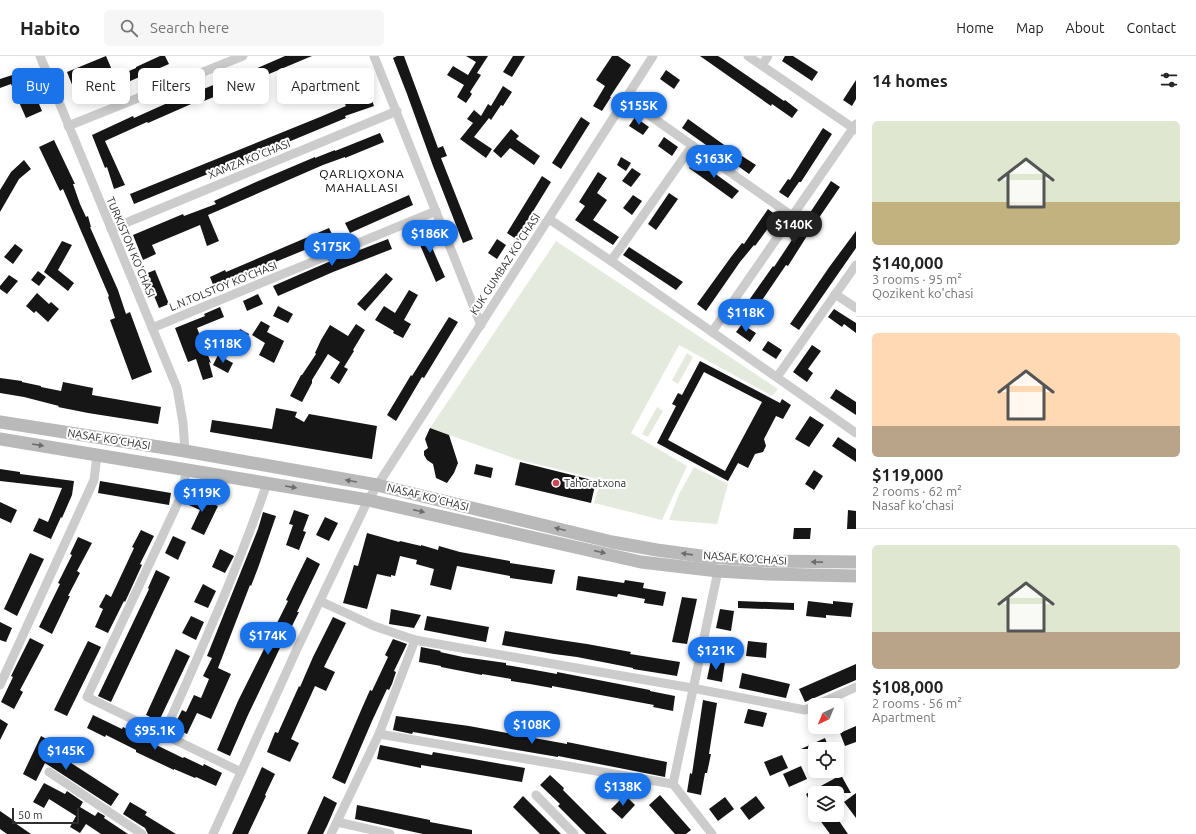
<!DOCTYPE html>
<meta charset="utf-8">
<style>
body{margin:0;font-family:Ubuntu,sans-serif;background:#f6f6f6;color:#222;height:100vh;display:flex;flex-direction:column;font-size:15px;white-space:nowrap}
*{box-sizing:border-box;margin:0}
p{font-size:13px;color:#767676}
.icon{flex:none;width:22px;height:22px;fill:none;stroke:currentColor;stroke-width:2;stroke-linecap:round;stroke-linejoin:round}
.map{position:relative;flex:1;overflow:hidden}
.side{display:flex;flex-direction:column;background:#fff;width:340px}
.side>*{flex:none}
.guide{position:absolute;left:12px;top:12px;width:380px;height:36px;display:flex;gap:8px}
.needle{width:26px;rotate:224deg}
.tools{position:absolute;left:808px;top:642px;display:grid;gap:8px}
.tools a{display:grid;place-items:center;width:36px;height:36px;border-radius:6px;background:#fff;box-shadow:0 2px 10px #0003;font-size:20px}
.scale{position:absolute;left:12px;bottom:10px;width:67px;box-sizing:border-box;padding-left:4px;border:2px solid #2f2f2f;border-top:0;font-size:11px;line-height:14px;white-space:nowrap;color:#2f2f2f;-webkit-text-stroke:3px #fff;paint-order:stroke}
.price{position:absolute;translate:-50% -34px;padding:0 9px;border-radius:14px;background:#1a73e8;color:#fff;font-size:13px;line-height:26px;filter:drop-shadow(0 1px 2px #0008)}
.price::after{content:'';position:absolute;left:50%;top:24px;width:12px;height:9px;margin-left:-6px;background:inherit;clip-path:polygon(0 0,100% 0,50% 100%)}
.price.on{background:#222;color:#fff}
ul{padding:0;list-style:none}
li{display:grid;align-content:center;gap:8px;height:212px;padding:0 16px}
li+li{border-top:1px solid #e0e0e0}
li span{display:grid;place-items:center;height:124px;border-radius:6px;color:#555}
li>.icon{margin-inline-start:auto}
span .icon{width:72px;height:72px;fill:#fffc;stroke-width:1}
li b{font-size:17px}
h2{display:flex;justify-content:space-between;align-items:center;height:48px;padding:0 16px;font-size:17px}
.pill{padding:0 14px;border-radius:6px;background:#fff;box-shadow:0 2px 10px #0003;font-size:14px;line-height:36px}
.pill.on{background:#1a73e8;color:#fff}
header{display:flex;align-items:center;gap:24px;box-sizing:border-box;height:56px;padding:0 20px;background:#fff;border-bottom:1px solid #e0e0e0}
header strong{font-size:19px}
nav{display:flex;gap:22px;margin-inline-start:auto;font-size:14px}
.search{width:280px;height:36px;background:#f6f6f6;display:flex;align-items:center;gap:10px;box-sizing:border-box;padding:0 14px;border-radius:6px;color:#767676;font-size:15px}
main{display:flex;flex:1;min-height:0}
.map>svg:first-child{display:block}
</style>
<header>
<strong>Habito</strong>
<div class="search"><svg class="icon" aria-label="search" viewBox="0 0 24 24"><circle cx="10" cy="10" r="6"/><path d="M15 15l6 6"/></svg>Search here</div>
<nav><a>Home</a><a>Map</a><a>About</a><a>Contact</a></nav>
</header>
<main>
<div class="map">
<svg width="856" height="778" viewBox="0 0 856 778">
<rect width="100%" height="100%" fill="#fff"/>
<g fill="#e5eade">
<path d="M556,185L778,333L772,340L679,289L631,377L687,410L662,464L594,447L601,424L516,403L430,372Z"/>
<path d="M687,297L693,301L678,328L672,324Z"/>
<path d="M657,351L663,355L648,381L642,378Z"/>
<path d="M694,411L728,428L717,468L669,464L679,438Z"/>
</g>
<g fill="#161616" fill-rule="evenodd">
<path d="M106,0L115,21L136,12V11L160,0H165L169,8L128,26L129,27L79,46L67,16Z"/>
<path d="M285,0H312L252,25L248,16Z"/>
<path d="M397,0H404L438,92L443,90L447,100L441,102L473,183L463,187L433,110L407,38L393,2Z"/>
<path d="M466,0H488L477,17L481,19L470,36L472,38L466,47L457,41L464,29L447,19L453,10L468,19L476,6Z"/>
<path d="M513,0H525L512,21L503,16Z"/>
<path d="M612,0H618L631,9L610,41H611L602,55L593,50L605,30L596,24Z"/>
<path d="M700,0H718L723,3L784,45L785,44L798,54L792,62L772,48L771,50Z"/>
<path d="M785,0H793L818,16L812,25L782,5Z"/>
<path d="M359,13L363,24L352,28L348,17Z"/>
<path d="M666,14L680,24L674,33L660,23Z"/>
<path d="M25,15L42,55L26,62L11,28L0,32V23Z"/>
<path d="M233,21L238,31L199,47L198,45L148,67L147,66L105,85L125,129L114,133L107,111L105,112L92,79L133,60L134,62L183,40L184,41Z"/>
<path d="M856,24V43L852,50L843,44Z"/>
<path d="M503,30L512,36L503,50L501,49L491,64L489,62L474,81L492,93L486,102L460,83L473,67L467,63L474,54L481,60L488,48L491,50Z"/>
<path d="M370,39L374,50L345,60L346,62L235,108V107L134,148L130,138L320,61L346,50L345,48Z"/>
<path d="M581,61L590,67L561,113L552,107Z"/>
<path d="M635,61L649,71L643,79L629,70Z"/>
<path d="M688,63L741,101L742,100L756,109L749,118L731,105L730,106L682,72Z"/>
<path d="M823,72L832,78L801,126H799L788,142L779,136L788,123L790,124Z"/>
<path d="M511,73L519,80L516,83L540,100L534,109L510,92L501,102L493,95Z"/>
<path d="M380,77L384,86L345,102V101L323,109L208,159L219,185L207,190L200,169L152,189L156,198L143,204L133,179L183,158L184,160L216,148L214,145L256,126L315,101V102L335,94V95Z"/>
<path d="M664,81L678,91L672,100L658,90Z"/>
<path d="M54,84L75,128H73L80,148L86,161L88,160L91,171H90L118,234L126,258L130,256L152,316L132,324L110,264L115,262L108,241L109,240L63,133L60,135L39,91Z"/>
<path d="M621,101L631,107L626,115L617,109Z"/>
<path d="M695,103L739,135L732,143L689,112Z"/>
<path d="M24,104L31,113L19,123L0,156V134L11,116Z"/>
<path d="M632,112L641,118L631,131L622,125Z"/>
<path d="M598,116L607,122L597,137L607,144L593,164L619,181L613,189L575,164L585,150L579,146Z"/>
<path d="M542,120L551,126L516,183L507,177Z"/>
<path d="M831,125L840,131L812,172L788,210L786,209L756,253L747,247L773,210L774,211Z"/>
<path d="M669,137L678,143L656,174L648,168Z"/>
<path d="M409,139L413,149L350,177L345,167Z"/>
<path d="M633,139L642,145L632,159L623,152Z"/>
<path d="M768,153L777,160L755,190L754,189L740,206L706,255L697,248L731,201L742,187L744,188Z"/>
<path d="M423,171L445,221L436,226L414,175Z"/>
<path d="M329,172L334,182L214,231L210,221L225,214L226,216Z"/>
<path d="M856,175V192L799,274L790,268L830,210Z"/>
<path d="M388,183L392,193L333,216L278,240L273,230L326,207Z"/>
<path d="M497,183L506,189L497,203L488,197Z"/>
<path d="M62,185L72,189L58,214L74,227L68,235L44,216Z"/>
<path d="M15,188L23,194L13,208L4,201Z"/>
<path d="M629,191L683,226L676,234L623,199Z"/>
<path d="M155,214L169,248L159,252L145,218Z"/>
<path d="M38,215L46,221L39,230L31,224Z"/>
<path d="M386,217L393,223L365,255L357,248Z"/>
<path d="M9,219L18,225L7,238L0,233V230Z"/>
<path d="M409,234L418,239L404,264L411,268L403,282L393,277L394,275L375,264L384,250L395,257Z"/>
<path d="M37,237L49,248L51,246L59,253L48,266L36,255L34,257L26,250Z"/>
<path d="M258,238L263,248L247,255L243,245Z"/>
<path d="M278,250L293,258L288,267L273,260Z"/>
<path d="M220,251L224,261L197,272L211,307L209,306L213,321L203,324L196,303L188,306L175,272L205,260L204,258Z"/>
<path d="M834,253L856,267V277L844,268L842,271L828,261Z"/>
<path d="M449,261L458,266L424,322L422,321L396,365L387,359L411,319L412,320Z"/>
<path d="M261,265L270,270L267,276L284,285L274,307L259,299L265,287L252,279Z"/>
<path d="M356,268L365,274L353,294L354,295L344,311L348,313L339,328L330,322L340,306L328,298L312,324V327L302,346L290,340L301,319H302L316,298L315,297L321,284L330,269L348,280Z"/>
<path d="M742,268L756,277L750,286L736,276Z"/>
<path d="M240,273L249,278L241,293L231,287Z"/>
<path d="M216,276L231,285L225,294L211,286Z"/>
<path d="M768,285L782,294L776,303L762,294Z"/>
<path d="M812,289L821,295L808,313L813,317L807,326L793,316Z"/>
<path d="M218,299L233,307L228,317L213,309Z"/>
<path d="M700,305L780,347L782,343L791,349L783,363L776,360L764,383L766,390L763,396L755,398L748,412L738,407L728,425L657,387L676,350L672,348L678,337L682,339ZM704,316L762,346L725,415L668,384Z"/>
<path d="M0,322L22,325V326L41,330V331L61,335L63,326L93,332L92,339L161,351L158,368L88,357L58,351L59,350L24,341L0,337Z"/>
<path d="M836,333L856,346V359L830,342Z"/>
<path d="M276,352L297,356L295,361L304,366L309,358L377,370L372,403L210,376L212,364L272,373Z"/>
<path d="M810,360L824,369L809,391L795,383Z"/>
<path d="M430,372L449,379L458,407L454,417L447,427L436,422L433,408L427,404L424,399V395L428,392L425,383Z"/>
<path d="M838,381L856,393V406L832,390Z"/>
<path d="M520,406L596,425L591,447L515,429Z"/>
<path d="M476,408L493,412L491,422L474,418Z"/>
<path d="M0,413L20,416V418L74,425L72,439L62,462L61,461L51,483L33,475L39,462L48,466L62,432L0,425Z"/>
<path d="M814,414L823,420L814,434L805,428Z"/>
<path d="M100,425L171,437L169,449L98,437Z"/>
<path d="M189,438L218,450L204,479L191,473L200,454L184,447Z"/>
<path d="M0,446L17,454L11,467L0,462Z"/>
<path d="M294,454L309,459L303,475L306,476L299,494L286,489L293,469L289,468Z"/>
<path d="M848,454L856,455V473H847Z"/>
<path d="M263,456L276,460L258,512L251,530L250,529L218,612L231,618L211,663L197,657L187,678L173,672L182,654L186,656L194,639L201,642L209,623L203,620L212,602L207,600L258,473Z"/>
<path d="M325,461L338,467L329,485L316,479Z"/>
<path d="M794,472H811L810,483H793Z"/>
<path d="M141,474L154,480L140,508L142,509L125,546L124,545L108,577L95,571L103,553L99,551L106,538L111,541L134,492L132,491Z"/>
<path d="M367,477L399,486L400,485L421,490V489L438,494L439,490L460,496L510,505V507L555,514L552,528L510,522V520L457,510L451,534L430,529L434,513L416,508L417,504L400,500L395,520L391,519V521L377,518L367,553L343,547L354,509L358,510Z"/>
<path d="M173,480L186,486L178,504L165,497Z"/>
<path d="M78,481L92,487L77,515L80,517L68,540H70L52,578L39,571L60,528L58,527L72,499L70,498Z"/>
<path d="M220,493L234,500L225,517L212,511Z"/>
<path d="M30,497L44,503L17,560L4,553Z"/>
<path d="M307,501L320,508L297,556H299L290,574L289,573L248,659L230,700L217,694L238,645L288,545L286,544Z"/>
<path d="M156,514L170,521L111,646L98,640L149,533L148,532Z"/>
<path d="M578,520L624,527L625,524L644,527L643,532L666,536L663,550L644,547L645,543L618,538L617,541L576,534Z"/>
<path d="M203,528L216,535L208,552L194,546Z"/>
<path d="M682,541L697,543L687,588L672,586Z"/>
<path d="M738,545L794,547V554L738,552Z"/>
<path d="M808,545L833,548V545L853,547L851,561L826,559V562L806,560Z"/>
<path d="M391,553L421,559L414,572L389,568Z"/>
<path d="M720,553L734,555L731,575L716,572Z"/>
<path d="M191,560L204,566L196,584L182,577Z"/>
<path d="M427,560L489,571L486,586L424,574Z"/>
<path d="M333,561L346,567L324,611L335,616L326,635L315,630L291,683L299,687L290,706L267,696L275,676L278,677L299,630L300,631L313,601Z"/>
<path d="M0,566L12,572L6,586L0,584Z"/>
<path d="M505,575L560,584L587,588L631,596L630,598L680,606L677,620L633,613V612L577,601L554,598L502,589Z"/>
<path d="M30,582L44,589L20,634L23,636L14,653L1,646L13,621L11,620Z"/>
<path d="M393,583L407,588L394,615L396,616L392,628L389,634L387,633L372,665L345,728L332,722L362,652L370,634L372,635L388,601L385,599Z"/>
<path d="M88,585L101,591L67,660L54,654Z"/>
<path d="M748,585L767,587L766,602L746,600Z"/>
<path d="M421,591L441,595L440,596L463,601L506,607V609L535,614L557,618V616L650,634V635L675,640L673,655L653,651L654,649L579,635L552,630V632L530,628L511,625V623L482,618V619L441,611V610L419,606Z"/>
<path d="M176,593L190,600L159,665L146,659Z"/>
<path d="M711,604L725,606L722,626L707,623Z"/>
<path d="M856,608V624L805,646L799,633Z"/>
<path d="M742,617L790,628L786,642L739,632Z"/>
<path d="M703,644L717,647L709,698H711L707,717H705L701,739L687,736L690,717L692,718Z"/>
<path d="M748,653L767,657L763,671L744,667Z"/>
<path d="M93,659L122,673L123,671L140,680V681L183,702L184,701L203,710L204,708L222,717L216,730L196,721L195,722L174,713V714L136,696V694L106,679L105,681L87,672Z"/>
<path d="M396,660L469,670L567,688V686L667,706L665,721L558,700V701L413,676L412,678L393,674Z"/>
<path d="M0,663L8,668L0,684Z"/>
<path d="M856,670V686L845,690L840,677Z"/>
<path d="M41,680L54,687L51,694L119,738L111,750L45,707L36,725L23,718Z"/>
<path d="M825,682L829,693H815V708L808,693H801Z"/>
<path d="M380,689L432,699L433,696L525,712L522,726L421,709V712L377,703Z"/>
<path d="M782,699L788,712L770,720L764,706Z"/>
<path d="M801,710L807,723L789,731L783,718Z"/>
<path d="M262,711L275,718L265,739L266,740L248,778H232Z"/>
<path d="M550,719L564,732L563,734L607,778H586L558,750L560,748L540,729Z"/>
<path d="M841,719L851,737H815V756L806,738Z"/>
<path d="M44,727L65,738L67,735L83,746L80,751L95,760L98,756L105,760L104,762L128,778H101L86,768L80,777L70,771L76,760L49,743L44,752L33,746Z"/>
<path d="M856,737V762L844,746Z"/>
<path d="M625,739L635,749L622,763L611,753Z"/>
<path d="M660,739L691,774L686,778H675L649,749Z"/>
<path d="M324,740L337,747L327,770L323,778H307Z"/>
<path d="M523,740L561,778H540L513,751Z"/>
<path d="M756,740L765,752L749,764L740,752Z"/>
<path d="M725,741L734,753L718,765L709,753Z"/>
<path d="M130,746L147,756L145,759L176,778H148L145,772L123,758Z"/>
<path d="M357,749L430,764V766L472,774V778H423L355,763Z"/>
<path d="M0,755L16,766L15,767L31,778H7L0,773Z"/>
<path d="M825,759H835L848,778H830L819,763Z"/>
</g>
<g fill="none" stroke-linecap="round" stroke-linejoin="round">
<g stroke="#ccc" stroke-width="9">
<path d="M40,0L177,332L183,367L185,395"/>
<path d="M374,0L481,269"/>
<path d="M748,0L856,74"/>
<path d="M762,9L768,0"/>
<path d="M625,42L792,160"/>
<path d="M68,70L243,0"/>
<path d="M549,163L611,205L856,377"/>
<path d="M111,173L397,55"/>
<path d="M611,205L692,90"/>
<path d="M835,238L856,252"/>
<path d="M152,272L436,155"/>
<path d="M712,276L856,68"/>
<path d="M777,321L856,209"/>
<path d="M186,414L183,436L87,641L241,716"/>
<path d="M320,545L374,570L415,584L692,632L805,654L815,650"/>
<path d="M0,629L94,424L97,399"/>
<path d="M816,649L856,631"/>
<path d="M164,678C200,596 238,513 267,427"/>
<path d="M379,678L673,728L712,778"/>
<path d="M49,716L142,778"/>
<path d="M673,728L718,515"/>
<path d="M536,739L574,778"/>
<path d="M337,766L390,778"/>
<path d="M213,778L296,595L368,444L653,0"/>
<path d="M331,778L379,678L415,584"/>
</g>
<g stroke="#b9b9b9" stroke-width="13">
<path d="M0,366L185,395L377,429L612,486L657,494L708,501L768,505L856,506"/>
<path d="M0,383L368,444L641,506L718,515L768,518L856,520"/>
</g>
</g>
<defs><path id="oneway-solid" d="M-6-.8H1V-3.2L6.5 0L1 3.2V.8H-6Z"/></defs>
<g fill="#6d6d6d">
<use href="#oneway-solid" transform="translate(38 389) rotate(9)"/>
<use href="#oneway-solid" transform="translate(351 425) rotate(-170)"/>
<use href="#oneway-solid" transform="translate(291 431) rotate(9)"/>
<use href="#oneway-solid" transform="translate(419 455) rotate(13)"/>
<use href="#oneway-solid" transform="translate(560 473) rotate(-166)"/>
<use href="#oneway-solid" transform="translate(600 496) rotate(13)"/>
<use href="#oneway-solid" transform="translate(687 498) rotate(-172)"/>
<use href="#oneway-solid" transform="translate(817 506) rotate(-179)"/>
</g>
<circle fill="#cf4755" stroke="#fff" stroke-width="1.5" cx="556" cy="427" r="4"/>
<g text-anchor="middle" stroke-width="4" stroke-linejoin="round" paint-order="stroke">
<g font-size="11" fill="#2f2f2f" stroke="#fff">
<text transform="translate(249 103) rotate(-22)" y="4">XAMZA KO'CHASI</text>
<text transform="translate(131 191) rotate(67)" y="4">TURKISTON KO'CHASI</text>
<text transform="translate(505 208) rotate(-57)" y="4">KUK GUMBAZ KO'CHASI</text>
<text transform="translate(223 230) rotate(-22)" y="4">L.N.TOLSTOY KO'CHASI</text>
<text transform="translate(109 383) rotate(9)" y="4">NASAF KO‘CHASI</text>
<text transform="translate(428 441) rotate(14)" y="4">NASAF KO‘CHASI</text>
<text transform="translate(745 502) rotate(4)" y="4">NASAF KO‘CHASI</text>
</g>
<g font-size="11" fill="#2f2f2f" stroke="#fff" text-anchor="start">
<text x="564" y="431">Tahoratxona</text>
</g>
<g font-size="12" letter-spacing="1" fill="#000" stroke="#fff">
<text x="362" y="122">QARLIQXONA<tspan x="362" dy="14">MAHALLASI</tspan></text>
</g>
</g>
</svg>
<div class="tools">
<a><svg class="needle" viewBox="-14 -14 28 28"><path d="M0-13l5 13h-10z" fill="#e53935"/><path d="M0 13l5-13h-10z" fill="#767676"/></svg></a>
<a><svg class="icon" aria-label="locate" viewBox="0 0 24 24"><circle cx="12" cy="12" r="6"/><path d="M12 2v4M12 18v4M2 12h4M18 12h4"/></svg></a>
<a><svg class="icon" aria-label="layers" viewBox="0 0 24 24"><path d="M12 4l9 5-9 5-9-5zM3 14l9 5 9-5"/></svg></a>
</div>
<div class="scale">50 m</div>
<b class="price" style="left:639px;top:70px">$155K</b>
<b class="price" style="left:714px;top:123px">$163K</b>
<b class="price on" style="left:794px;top:189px">$140K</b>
<b class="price" style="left:430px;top:198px">$186K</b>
<b class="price" style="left:332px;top:211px">$175K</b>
<b class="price" style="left:746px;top:277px">$118K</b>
<b class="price" style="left:223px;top:308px">$118K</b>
<b class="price" style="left:202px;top:457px">$119K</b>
<b class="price" style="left:268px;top:600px">$174K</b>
<b class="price" style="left:716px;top:615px">$121K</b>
<b class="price" style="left:532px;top:689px">$108K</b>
<b class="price" style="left:155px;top:695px">$95.1K</b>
<b class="price" style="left:66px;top:715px">$145K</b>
<b class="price" style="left:623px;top:751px">$138K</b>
<div class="guide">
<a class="pill on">Buy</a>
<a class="pill">Rent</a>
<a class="pill">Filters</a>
<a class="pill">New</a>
<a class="pill">Apartment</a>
</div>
</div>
<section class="side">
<h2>14 homes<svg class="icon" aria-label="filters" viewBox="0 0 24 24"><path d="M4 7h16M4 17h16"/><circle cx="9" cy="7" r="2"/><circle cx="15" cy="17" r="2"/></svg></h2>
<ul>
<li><span style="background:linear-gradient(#dfe7d0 65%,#c2b280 0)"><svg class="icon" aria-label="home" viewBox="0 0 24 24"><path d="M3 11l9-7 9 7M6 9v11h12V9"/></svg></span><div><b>$140,000</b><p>3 rooms · 95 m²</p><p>Qozikent ko'chasi</p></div></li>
<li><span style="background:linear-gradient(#ffd9b3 75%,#b9a48a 0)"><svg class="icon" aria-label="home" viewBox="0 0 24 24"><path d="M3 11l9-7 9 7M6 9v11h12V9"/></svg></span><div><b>$119,000</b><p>2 rooms · 62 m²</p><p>Nasaf ko‘chasi</p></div></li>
<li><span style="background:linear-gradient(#dfe7d0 70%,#b9a48a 0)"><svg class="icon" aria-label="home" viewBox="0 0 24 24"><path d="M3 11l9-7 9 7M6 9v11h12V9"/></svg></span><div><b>$108,000</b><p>2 rooms · 56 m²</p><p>Apartment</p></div></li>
</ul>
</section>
</main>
